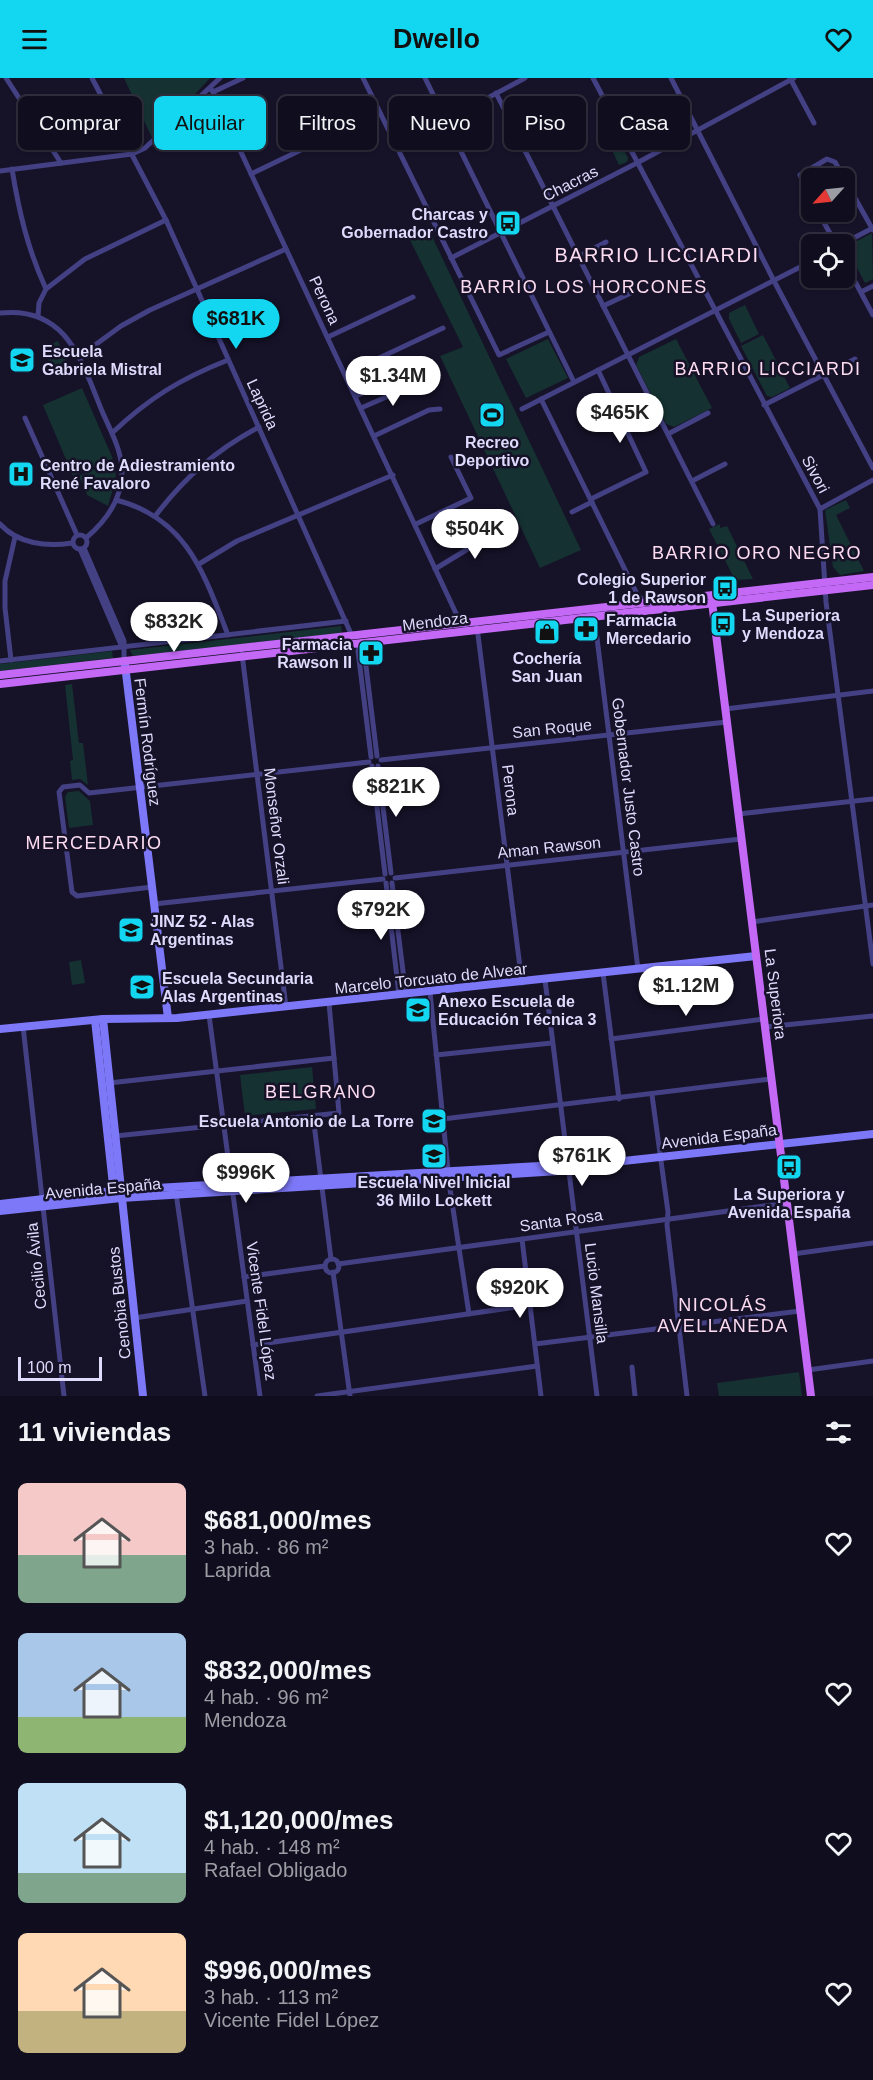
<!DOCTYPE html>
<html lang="es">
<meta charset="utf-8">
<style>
body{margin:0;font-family:Arial,sans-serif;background:#1e1c2b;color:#f1f3f6;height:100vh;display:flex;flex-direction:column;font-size:22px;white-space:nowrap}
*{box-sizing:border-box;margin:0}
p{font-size:20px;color:#9c9ca4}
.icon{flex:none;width:33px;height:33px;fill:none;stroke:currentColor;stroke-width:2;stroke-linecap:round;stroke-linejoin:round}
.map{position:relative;height:1318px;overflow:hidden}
.panel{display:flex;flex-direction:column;background:#100e1e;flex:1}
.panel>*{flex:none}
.hud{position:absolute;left:18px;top:18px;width:837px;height:54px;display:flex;gap:12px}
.needle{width:39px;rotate:243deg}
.buttons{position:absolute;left:801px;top:90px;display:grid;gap:12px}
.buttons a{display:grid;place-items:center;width:54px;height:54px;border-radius:9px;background:#100e1e;box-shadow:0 2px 4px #0004,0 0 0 2px #302e3c;font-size:30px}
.scale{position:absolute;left:18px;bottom:15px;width:84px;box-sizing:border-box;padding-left:6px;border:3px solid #dfdbfd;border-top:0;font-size:16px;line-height:21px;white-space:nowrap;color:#dfdbfd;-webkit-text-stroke:4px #161228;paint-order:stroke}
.price{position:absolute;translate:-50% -51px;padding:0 14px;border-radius:21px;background:#fff;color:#222;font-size:20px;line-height:39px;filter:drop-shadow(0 2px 3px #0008)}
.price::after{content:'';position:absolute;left:50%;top:36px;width:18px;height:14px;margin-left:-9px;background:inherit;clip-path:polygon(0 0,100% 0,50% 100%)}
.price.current{background:#13d7f1;color:#111}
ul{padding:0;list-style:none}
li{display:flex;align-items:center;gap:18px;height:150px;padding:0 18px}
li span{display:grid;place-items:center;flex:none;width:168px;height:120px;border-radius:9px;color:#555}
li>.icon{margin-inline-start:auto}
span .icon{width:72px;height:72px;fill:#fffc;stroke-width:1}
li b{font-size:26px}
h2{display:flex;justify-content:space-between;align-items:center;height:72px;padding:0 18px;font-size:26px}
.tag{padding:0 21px;border-radius:9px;background:#100e1e;box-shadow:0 2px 4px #0004,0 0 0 2px #302e3c;font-size:21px;line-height:54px}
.tag.current{background:#13d7f1;color:#111}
header{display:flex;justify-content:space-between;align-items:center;height:78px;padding:0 18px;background:#13d7f1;color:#111;font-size:27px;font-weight:700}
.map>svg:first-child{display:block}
</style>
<header><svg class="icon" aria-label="menu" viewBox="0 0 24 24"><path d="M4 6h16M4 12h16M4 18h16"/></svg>Dwello<svg class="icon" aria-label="heart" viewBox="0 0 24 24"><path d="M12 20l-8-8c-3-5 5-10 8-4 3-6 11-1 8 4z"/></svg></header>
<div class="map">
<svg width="873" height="1318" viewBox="0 0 873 1318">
<rect width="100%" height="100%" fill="#161228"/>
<g fill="#153131">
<path d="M124,0H210L153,62Z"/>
<path d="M615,56L628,80L627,84L619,87L607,62Z"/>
<path d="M429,152L581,472L540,490L440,278L463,269L410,162Z"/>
<path d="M872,155L873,201L865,205L846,169Z"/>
<path d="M745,227L759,256L741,265L729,241V235Z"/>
<path d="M763,257L790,310L772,319L767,318L741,268Z"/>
<path d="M548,261L568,300L526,320L506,281Z"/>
<path d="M676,261L712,330L674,349L666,346L636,287L639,279Z"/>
<path d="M58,263L71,294L56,300L43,270Z"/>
<path d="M82,310L113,381L73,398L43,327Z"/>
<path d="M114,382L116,401L108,428L87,417L79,398Z"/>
<path d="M846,422L850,430L836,437L864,493L840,497L833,489L825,432Z"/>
<path d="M720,446V450L727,448L753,501L735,502L709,451Z"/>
<path d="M341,548L342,555L133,578L130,572Z"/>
<path d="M112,573L113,580L0,593V586Z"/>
<path d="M72,606L79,665H83L88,707L80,701L72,702L70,683L73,682L65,607Z"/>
<path d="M79,713L90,723L93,747L69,750L65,719L68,714Z"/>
<path d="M81,882L85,905L72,907L69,884Z"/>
<path d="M312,989L316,1031L245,1038L240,997Z"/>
<path d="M799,1294L802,1318H719L717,1305Z"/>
</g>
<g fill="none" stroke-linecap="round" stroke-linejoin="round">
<g stroke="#434084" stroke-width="5">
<path d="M6,0L61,85"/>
<path d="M92,0L166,142L352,558"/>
<path d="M363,0L499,277L549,254"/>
<path d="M425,0L574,304"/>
<path d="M593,0L820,431L826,524L873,886"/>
<path d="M671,0L774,203L873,390"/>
<path d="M790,0L814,45"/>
<path d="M209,11L212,12L460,544L470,554"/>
<path d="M213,14L243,0"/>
<path d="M496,15L713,446"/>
<path d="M396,69L525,0"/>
<path d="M525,73L552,59"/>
<path d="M12,91C19,134 28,172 46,211L39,225L38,238"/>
<path d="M0,93L132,76L145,70L220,0"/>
<path d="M251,96L353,47"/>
<path d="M812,121L800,97L827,81L835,84L873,152"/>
<path d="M818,134L836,166"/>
<path d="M842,166L873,150"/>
<path d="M578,179L606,164"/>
<path d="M451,180L637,85L794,0"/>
<path d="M844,183L873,237"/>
<path d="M46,211L85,181L166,142"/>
<path d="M861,214L873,208"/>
<path d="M603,228L631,215"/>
<path d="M0,235C67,228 81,282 102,333C110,352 122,372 122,394C122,421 106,443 86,460"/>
<path d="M328,259L413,219"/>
<path d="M80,278L121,248L150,232L286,171"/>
<path d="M345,296L443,250"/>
<path d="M356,318L412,292L420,294"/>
<path d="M541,321L637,516L645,525"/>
<path d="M764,327L855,281"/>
<path d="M361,330L416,306"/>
<path d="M522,331L812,183"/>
<path d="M25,340L77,457"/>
<path d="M112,355C149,320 180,301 228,282"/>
<path d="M668,356L708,335"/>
<path d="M374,358L429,332L440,331"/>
<path d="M692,403L725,386"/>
<path d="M591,421L646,394L598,292"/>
<path d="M116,422C187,440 204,496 228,557"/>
<path d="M820,431L873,402"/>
<path d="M572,434L592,424"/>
<path d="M156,437C185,399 216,372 259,349"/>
<path d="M0,446C18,466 47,469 72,465"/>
<path d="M416,446L471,420L451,379"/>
<circle cx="80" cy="464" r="7"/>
<path d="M84,470L124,563V583"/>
<path d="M80,471L122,569"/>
<path d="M199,486L237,463L393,397"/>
<path d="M435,491L476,466L507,454"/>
<path d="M594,536L638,891"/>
<path d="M477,549L522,905"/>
<path d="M359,565L364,572L377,678"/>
<path d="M360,567L358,573L371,679"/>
<path d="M242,576L286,929"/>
<path d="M11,582L5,530V503L15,459"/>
<path d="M0,583L346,543"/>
<path d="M725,631L873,613"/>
<path d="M381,682L727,644"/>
<path d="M372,688L385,796"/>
<path d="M378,688L391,795"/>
<path d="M738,736L873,721"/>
<path d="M395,800L741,761"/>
<path d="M386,805L399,917"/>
<path d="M392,805L406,917"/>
<path d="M152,809L77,818L72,814L59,714L63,709L80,707L89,715L369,684"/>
<path d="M154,826L383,801"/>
<path d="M752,844L873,827"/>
<path d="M603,895L619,1021"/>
<path d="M545,902L597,1318"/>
<path d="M430,914L450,1111L469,1236"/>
<path d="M209,937L260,1318"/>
<path d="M23,948L64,1318"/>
<path d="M765,949L873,938"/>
<path d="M611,961L764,941"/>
<path d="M436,977L552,965"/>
<path d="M109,1005L334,980"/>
<path d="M652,1017L668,1134L667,1147L687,1318"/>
<path d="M313,1038L331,1181"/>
<path d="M443,1041L771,1001"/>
<path d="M115,1058L339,1035L329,925"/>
<path d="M176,1115L205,1318"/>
<path d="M522,1161L541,1318"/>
<path d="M793,1176L873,1165"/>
<circle cx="332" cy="1188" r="7"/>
<path d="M338,1186L787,1125"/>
<path d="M333,1194L350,1318"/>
<path d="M244,1199L325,1188"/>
<path d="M134,1240L247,1223"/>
<path d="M535,1266L800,1233"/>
<path d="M253,1267L530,1227"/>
<path d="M632,1289L635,1318"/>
<path d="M808,1292L873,1283"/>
<path d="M317,1318L537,1288"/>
</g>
<g stroke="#7d78f7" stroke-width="8">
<path d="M125,587L168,940"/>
<path d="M103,941L143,1318"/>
<path d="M95,942L114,1116"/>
<path d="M0,951L103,941L177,940L756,878"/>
<path d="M0,1126L121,1112L558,1087L568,1089"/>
<path d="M0,1133L121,1120L559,1093L568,1089L873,1056"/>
</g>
<g stroke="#c369f6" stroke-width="8">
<path d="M712,524L811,1318"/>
<path d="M0,597L873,499"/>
<path d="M0,606L873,507"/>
</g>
</g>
<defs>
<g id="bus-square" transform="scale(1.35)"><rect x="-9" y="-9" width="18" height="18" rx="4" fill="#13d7f1" stroke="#161228"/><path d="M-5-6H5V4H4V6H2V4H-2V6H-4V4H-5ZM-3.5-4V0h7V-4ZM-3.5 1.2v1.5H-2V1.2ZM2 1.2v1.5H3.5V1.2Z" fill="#111"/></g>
<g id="school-square" transform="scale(1.35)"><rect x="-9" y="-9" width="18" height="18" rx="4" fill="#13d7f1" stroke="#161228"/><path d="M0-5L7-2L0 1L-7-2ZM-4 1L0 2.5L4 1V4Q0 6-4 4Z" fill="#111"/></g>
<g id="stadium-square" transform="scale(1.35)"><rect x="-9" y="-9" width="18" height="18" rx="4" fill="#13d7f1" stroke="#161228"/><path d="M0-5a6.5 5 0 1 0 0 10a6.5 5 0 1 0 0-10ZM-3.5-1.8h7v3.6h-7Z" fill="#111"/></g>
<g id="hospital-square" transform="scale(1.35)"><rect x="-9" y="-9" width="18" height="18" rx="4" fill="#13d7f1" stroke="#161228"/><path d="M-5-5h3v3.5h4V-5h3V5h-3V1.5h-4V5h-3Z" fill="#111"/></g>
<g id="pharmacy-square" transform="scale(1.35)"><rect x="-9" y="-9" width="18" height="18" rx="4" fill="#13d7f1" stroke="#161228"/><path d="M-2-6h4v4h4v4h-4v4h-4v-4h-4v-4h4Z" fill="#111"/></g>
<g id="shop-square" transform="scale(1.35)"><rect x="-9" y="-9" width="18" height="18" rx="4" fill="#13d7f1" stroke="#161228"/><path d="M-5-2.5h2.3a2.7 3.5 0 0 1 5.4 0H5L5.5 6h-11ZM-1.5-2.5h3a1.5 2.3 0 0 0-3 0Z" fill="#111"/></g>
</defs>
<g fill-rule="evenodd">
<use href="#bus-square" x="508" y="145"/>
<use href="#school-square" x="22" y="282"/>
<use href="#stadium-square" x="492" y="337"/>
<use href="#hospital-square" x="21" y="396"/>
<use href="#bus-square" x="725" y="510"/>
<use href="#bus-square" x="723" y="546"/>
<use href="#pharmacy-square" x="586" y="551"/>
<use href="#shop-square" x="547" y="554"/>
<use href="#pharmacy-square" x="371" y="575"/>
<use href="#school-square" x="131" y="852"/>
<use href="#school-square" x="142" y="909"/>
<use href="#school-square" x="418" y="932"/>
<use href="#school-square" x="434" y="1043"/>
<use href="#school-square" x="434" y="1078"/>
<use href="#bus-square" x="789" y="1089"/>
</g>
<g text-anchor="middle" stroke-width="5" stroke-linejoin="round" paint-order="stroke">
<g font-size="16" fill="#dfdbfd" stroke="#161228">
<text transform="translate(570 105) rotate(-27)" y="6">Chacras</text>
<text transform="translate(325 222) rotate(65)" y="6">Perona</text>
<text transform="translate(263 326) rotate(65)" y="6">Laprida</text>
<text transform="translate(816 396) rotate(62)" y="6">Sivori</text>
<text transform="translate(435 543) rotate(-7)" y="6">Mendoza</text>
<text transform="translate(552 650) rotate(-6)" y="6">San Roque</text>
<text transform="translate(148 664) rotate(83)" y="6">Fermín Rodríguez</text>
<text transform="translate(629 709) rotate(83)" y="6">Gobernador Justo Castro</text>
<text transform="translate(511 712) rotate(83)" y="6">Perona</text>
<text transform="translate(277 748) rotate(83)" y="6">Monseñor Orzali</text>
<text transform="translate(549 769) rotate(-6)" y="6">Aman Rawson</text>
<text transform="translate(431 900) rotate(-6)" y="6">Marcelo Torcuato de Alvear</text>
<text transform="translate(776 916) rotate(83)" y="6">La Superiora</text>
<text transform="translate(719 1058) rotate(-7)" y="6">Avenida España</text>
<text transform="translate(103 1110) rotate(-5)" y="6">Avenida España</text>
<text transform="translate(561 1142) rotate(-8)" y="6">Santa Rosa</text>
<text transform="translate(36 1188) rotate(-96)" y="6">Cecilio Ávila</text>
<text transform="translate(597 1215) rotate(83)" y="6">Lucio Mansilla</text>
<text transform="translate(119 1225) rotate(-96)" y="6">Cenobia Bustos</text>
<text transform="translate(262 1233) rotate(82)" y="6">Vicente Fidel López</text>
</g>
<g font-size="16" font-weight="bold" fill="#dfdbfd" stroke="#161228" text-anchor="start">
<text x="488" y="142" text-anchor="end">Charcas y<tspan x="488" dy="18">Gobernador Castro</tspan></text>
<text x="42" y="279">Escuela<tspan x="42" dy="18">Gabriela Mistral</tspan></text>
<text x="492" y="370" text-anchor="middle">Recreo<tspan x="492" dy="18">Deportivo</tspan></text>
<text x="40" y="393">Centro de Adiestramiento<tspan x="40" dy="18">René Favaloro</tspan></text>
<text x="706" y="507" text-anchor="end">Colegio Superior<tspan x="706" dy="18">1 de Rawson</tspan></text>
<text x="742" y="543">La Superiora<tspan x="742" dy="18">y Mendoza</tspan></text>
<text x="606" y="548">Farmacia<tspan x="606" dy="18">Mercedario</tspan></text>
<text x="352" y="572" text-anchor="end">Farmacia<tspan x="352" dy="18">Rawson II</tspan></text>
<text x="547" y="586" text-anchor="middle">Cochería<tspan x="547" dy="18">San Juan</tspan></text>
<text x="150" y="849">JINZ 52 - Alas<tspan x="150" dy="18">Argentinas</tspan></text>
<text x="162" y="906">Escuela Secundaria<tspan x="162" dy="18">Alas Argentinas</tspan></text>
<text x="438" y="929">Anexo Escuela de<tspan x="438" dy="18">Educación Técnica 3</tspan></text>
<text x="414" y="1049" text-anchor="end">Escuela Antonio de La Torre</text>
<text x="434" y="1110" text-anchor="middle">Escuela Nivel Inicial<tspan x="434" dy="18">36 Milo Lockett</tspan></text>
<text x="789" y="1122" text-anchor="middle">La Superiora y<tspan x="789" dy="18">Avenida España</tspan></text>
</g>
<g font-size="18" letter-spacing="1.5" fill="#fddcf1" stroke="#161228">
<text x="584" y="215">BARRIO LOS HORCONES</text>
<text x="768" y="297">BARRIO LICCIARDI</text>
<text x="757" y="481">BARRIO ORO NEGRO</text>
<text x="94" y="771">MERCEDARIO</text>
<text x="321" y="1020">BELGRANO</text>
<text x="723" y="1233">NICOLÁS<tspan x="723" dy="21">AVELLANEDA</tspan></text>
</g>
<g font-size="20" letter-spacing="1.5" fill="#fddcf1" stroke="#161228">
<text x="657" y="184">BARRIO LICCIARDI</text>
</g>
</g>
</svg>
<div class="buttons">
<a><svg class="needle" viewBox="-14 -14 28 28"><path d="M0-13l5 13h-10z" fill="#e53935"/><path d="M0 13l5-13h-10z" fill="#9c9ca4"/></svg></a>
<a><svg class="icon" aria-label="locate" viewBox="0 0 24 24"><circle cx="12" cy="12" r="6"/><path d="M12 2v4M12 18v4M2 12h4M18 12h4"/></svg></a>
</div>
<div class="scale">100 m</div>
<b class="price current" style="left:236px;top:272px">$681K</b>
<b class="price" style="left:393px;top:329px">$1.34M</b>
<b class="price" style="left:620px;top:366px">$465K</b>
<b class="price" style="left:475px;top:482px">$504K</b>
<b class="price" style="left:174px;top:575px">$832K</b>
<b class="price" style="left:396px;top:740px">$821K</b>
<b class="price" style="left:381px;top:863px">$792K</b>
<b class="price" style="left:686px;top:939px">$1.12M</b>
<b class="price" style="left:582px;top:1109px">$761K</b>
<b class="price" style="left:246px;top:1126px">$996K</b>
<b class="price" style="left:520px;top:1241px">$920K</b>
<div class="hud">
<a class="tag">Comprar</a>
<a class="tag current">Alquilar</a>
<a class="tag">Filtros</a>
<a class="tag">Nuevo</a>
<a class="tag">Piso</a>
<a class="tag">Casa</a>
</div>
</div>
<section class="panel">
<h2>11 viviendas<svg class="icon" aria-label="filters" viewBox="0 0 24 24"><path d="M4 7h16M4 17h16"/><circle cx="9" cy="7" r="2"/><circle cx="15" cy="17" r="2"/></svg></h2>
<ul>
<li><span style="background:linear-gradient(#f6c9c9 60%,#7fa58c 0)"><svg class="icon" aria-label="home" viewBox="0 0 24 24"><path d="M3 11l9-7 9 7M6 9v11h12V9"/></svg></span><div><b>$681,000/mes</b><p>3 hab. · 86 m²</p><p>Laprida</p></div><svg class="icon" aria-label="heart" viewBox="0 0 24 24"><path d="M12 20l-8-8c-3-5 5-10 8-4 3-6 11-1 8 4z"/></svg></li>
<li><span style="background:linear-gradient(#a9c7e8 70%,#8fb573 0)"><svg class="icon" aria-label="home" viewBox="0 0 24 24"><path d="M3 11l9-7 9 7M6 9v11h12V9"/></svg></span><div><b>$832,000/mes</b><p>4 hab. · 96 m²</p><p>Mendoza</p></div><svg class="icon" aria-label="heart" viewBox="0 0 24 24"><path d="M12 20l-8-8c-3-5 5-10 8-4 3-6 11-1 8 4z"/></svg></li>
<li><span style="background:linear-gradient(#bfe0f5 75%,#7fa58c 0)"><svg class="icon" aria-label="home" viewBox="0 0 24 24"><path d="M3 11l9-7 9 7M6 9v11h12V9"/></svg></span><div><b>$1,120,000/mes</b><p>4 hab. · 148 m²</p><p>Rafael Obligado</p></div><svg class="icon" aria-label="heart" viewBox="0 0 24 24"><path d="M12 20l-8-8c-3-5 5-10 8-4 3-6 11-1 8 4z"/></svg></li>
<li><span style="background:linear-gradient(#ffd9b3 65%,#c2b280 0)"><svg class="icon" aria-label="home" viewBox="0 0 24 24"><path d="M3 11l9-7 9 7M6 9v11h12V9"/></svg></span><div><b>$996,000/mes</b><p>3 hab. · 113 m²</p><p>Vicente Fidel López</p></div><svg class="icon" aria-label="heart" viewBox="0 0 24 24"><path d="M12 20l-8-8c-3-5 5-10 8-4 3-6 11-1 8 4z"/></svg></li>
</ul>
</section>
